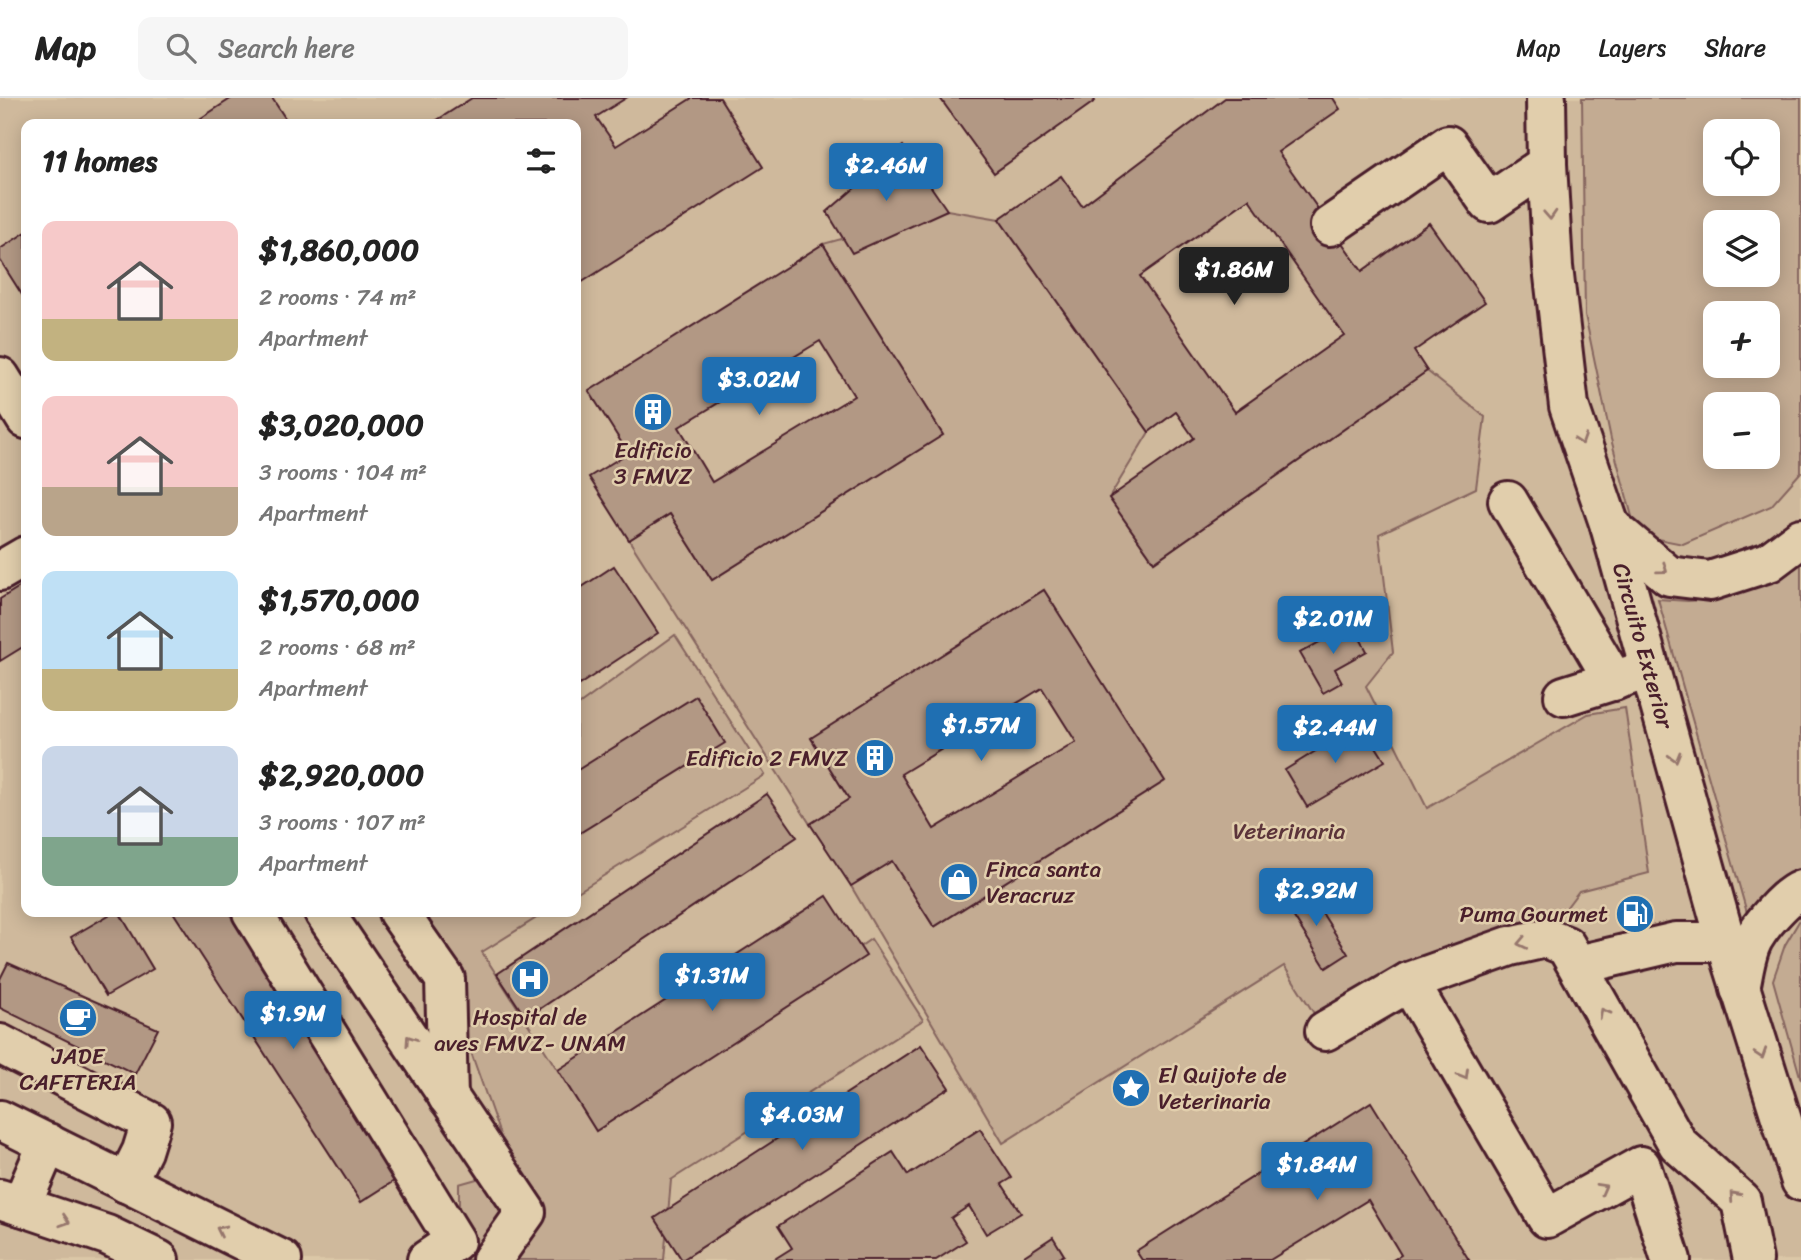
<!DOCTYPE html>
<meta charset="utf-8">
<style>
body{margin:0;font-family:Sriracha,sans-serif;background:#f6f6f6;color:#222;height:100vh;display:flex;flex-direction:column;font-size:26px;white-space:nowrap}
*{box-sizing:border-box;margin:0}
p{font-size:23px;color:#767676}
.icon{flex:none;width:38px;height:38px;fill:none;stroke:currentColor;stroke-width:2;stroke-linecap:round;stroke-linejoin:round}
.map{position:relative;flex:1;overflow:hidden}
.details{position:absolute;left:21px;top:21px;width:560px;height:798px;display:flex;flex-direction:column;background:#fff;border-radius:14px;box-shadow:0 4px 18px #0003}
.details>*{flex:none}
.controls{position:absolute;left:1703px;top:21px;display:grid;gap:14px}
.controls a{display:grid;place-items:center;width:77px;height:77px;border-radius:14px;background:#fff;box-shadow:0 4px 18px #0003;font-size:35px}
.price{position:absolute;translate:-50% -60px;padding:0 16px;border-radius:7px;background:#1f6fb2;color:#fff;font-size:23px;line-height:46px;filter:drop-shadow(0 2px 4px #0008)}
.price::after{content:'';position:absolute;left:50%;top:42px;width:21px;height:16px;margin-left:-10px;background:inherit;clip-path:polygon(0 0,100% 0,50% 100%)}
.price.selected{background:#222;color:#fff}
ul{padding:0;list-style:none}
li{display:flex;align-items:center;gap:21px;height:175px;padding:0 21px}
li span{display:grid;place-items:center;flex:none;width:196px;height:140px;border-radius:14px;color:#555}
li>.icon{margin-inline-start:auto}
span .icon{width:84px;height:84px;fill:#fffc;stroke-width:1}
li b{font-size:30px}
h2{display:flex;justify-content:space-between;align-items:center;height:84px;padding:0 21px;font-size:30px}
header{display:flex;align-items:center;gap:42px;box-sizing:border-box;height:98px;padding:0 35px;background:#fff;border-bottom:2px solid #e0e0e0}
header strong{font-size:33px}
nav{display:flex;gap:38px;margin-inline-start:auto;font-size:24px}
.search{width:490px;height:63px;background:#f6f6f6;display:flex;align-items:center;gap:18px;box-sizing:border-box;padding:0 24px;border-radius:14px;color:#767676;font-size:26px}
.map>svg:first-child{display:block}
</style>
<header>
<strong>Map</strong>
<div class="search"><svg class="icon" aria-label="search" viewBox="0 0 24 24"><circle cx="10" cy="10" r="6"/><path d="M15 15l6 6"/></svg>Search here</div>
<nav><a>Map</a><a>Layers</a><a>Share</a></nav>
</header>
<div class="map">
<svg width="1801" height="1162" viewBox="0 0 1801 1162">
<rect width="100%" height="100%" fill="#dbc7a7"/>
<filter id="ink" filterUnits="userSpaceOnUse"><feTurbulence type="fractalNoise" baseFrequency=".0143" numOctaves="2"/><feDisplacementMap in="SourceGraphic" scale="14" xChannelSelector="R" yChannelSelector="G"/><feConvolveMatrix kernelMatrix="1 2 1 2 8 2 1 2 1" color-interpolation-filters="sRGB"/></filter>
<g filter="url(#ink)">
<path fill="#cfb99c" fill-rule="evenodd" d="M0,0H1801V1162H0ZM26,26H576V814H26ZM1715,33H1768V86H1715ZM1715,124H1768V177H1715ZM1715,215H1768V268H1715ZM1715,306H1768V359H1715Z"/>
<g fill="#c3ab92" stroke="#86655e" stroke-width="2" fill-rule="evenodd">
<path d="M1582,0H1801V374L1771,408L1683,446L1637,437L1611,341L1585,217ZM1715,33H1768V86H1715ZM1715,124H1768V177H1715ZM1715,215H1768V268H1715ZM1715,306H1768V359H1715Z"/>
<path d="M947,112L999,121L1149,334L1109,400L1154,464L1427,273L1485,319L1476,390L1379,436L1393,554L1366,588L1427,710L1588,616L1625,610L1649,775L1579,793L1545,838L1325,933L1284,868L1003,1045L851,788L892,763L934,829L1164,684L1044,492L811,640L849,701L810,726L629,442L670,416L712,482L943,337L823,146Z"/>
<path d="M1801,456V775L1751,829L1658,501L1688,503L1729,499L1774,479Z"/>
<path d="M675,537L765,677L576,795V609Z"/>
<path d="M427,814H546L482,854L596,1032L871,841L923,922L671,1082L664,1162H447L459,1144V1086L512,1071L472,957Z"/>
<path d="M1801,820V982L1773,882L1785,847Z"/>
</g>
<g fill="#b29884" stroke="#4a1f2b" stroke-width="2" fill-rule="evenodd">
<path d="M232,0H272L289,26H192Z"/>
<path d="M472,0H626L596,19L616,48L692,0H720L763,69L576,188V26H431Z"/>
<path d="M940,0H1093L1095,3L994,75Z"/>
<path d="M1225,0H1333L1340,11L1278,54L1362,173L1429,125L1485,204L1414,253L1427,273L1154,464L1109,400L1194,340L1176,314L1149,334L999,121L1061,78L1082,108ZM1249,101L1344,237L1235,314L1140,178Z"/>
<path d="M903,48L947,112L852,155L827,114Z"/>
<path d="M26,134V203L0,162V151Z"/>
<path d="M823,146L943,337L712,482L670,416L629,442L589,379L628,355L589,293ZM820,243L854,298L712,384L679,329Z"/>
<path d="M614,468L658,535L576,589V493Z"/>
<path d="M26,485V547L0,563V501Z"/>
<path d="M1044,492L1165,683L934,829L892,763L851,788L810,726L849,701L811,640ZM1042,590L1076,644L934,731L901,676Z"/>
<path d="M1352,526L1367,553L1335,571L1342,584L1323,595L1300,555Z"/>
<path d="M696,598L725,645L578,736L576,732V673Z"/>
<path d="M1361,625L1385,663L1307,709L1285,672Z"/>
<path d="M767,696L797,739L526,920L497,876Z"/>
<path d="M1307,791L1348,856L1326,870L1285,805Z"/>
<path d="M827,798L866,858L596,1033L558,972Z"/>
<path d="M114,814H119L153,871L106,898L71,839Z"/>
<path d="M173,814H234L405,1076L361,1104Z"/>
<path d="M8,865L158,931L135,976L0,910V881Z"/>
<path d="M921,947L949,990L682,1162L655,1120Z"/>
<path d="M1371,1004L1469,1162H1393L1401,1157L1368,1102L1270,1162H1142L1136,1153Z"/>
<path d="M980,1031L1012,1080L1002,1086L1021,1115L986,1136L969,1108L951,1120L966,1143L936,1162H773L792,1150L778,1128L893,1054L908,1077Z"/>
<path d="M1053,1139L1064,1157L1056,1162H1018Z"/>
</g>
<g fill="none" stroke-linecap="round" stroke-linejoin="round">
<g stroke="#4a1f2b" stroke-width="44">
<g id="minor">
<path id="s1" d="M1546,0L1547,66L1553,169L1569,308L1610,428L1726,844L1801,1083"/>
<path d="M1330,128L1448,47L1489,105L1547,66"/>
<path d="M0,279L26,321"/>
<path d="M1508,403L1614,583"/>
<path d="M1610,428L1669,478L1710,483L1769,464L1801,440"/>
<path d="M0,473L26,458"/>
<path d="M1564,598L1637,575"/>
<path d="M252,814L455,1143L427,1162"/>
<path d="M324,814L526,1114L492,1162"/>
<path d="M398,814L445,881L448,999"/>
<path d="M1578,867L1676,844H1726"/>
<path d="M1740,891C1743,877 1745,861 1750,848C1756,832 1785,798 1801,792"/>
<path d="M1325,933L1409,884"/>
<path d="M0,946L151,1024L142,1053L126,1085"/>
<path d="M0,1022L282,1162"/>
<path d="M0,1101L107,1137L159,1162"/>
<path d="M21,1108L48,1045"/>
<path d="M1671,1162L1641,1068L1547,1120L1409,884L1510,848L1546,840L1566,848L1678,1046L1741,1103L1753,1162"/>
</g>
</g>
<use href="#minor" stroke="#e1ceac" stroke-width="38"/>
</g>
<defs><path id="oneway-chevron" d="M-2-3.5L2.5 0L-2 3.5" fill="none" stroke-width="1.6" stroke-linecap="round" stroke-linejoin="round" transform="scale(1.75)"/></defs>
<g stroke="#96766c">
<use href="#oneway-chevron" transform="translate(1550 117) rotate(87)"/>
<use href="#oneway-chevron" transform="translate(1581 342) rotate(71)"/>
<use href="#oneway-chevron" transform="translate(1663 471) rotate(36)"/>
<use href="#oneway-chevron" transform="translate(1675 659) rotate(74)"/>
<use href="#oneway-chevron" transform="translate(1522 845) rotate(168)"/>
<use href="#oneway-chevron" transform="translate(1604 915) rotate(-119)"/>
<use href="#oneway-chevron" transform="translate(410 942) rotate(-124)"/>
<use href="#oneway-chevron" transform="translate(1761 956) rotate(72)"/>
<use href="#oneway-chevron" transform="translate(1464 977) rotate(60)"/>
<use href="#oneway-chevron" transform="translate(1602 1090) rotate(-29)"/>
<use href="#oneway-chevron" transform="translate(1734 1098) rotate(-132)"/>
<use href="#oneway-chevron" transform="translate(65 1123) rotate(18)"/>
<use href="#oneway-chevron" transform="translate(221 1132) rotate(-154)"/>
</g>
</g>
<defs>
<g id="building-disc" transform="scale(2.0125)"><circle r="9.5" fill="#1f6fb2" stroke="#e1ceac"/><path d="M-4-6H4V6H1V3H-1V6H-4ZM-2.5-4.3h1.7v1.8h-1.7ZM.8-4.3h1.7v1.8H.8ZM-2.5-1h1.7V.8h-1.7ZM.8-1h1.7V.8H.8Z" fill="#fff"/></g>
<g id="shop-disc" transform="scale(2.0125)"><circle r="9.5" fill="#1f6fb2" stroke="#e1ceac"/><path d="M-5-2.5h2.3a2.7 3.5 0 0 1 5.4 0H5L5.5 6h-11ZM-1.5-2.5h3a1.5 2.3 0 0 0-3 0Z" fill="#fff"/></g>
<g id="fuel-disc" transform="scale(2.0125)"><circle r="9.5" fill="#1f6fb2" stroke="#e1ceac"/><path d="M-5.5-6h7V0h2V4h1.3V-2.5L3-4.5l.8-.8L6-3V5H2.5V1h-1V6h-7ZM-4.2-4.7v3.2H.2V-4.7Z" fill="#fff"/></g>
<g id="hospital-disc" transform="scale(2.0125)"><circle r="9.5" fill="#1f6fb2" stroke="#e1ceac"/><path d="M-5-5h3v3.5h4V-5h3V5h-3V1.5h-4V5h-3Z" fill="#fff"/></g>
<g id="cafe-disc" transform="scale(2.0125)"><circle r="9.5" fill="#1f6fb2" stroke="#e1ceac"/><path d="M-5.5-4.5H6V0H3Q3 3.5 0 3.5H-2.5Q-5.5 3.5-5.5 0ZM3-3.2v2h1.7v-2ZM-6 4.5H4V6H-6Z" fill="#fff"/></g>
<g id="sight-disc" transform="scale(2.0125)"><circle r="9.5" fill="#1f6fb2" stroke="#e1ceac"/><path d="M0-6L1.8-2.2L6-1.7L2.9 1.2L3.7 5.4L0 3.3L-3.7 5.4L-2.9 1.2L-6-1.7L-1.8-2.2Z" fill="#fff"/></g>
</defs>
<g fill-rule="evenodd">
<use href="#building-disc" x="653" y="314"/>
<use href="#building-disc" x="875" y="660"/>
<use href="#shop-disc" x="959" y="784"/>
<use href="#fuel-disc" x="1635" y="816"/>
<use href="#hospital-disc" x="530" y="881"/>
<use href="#cafe-disc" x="78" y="920"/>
<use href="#sight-disc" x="1131" y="990"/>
</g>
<g text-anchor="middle" stroke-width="5" stroke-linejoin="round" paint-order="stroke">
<g font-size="23" fill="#4a1f2b" stroke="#e1ceac">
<text x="653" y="360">Edificio<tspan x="653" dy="26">3 FMVZ</tspan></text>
<text x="848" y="668" text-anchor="end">Edificio 2 FMVZ</text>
<text x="986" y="779" text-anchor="start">Finca santa<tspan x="986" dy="26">Veracruz</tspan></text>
<text x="1608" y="824" text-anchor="end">Puma Gourmet</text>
<text x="530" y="927">Hospital de<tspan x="530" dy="26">aves FMVZ- UNAM</tspan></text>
<text x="78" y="966">JADE<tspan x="78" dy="26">CAFETERIA</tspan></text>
<text x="1158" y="985" text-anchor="start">El Quijote de<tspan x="1158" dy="26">Veterinaria</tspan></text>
</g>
<g font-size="23" fill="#4a1f2b" stroke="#e1ceac">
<text dy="8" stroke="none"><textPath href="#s1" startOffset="560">Circuito Exterior</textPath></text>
</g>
<g font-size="23" fill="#5c343a" stroke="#e1ceac">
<text x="1289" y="741">Veterinaria</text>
</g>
</g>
</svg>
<div class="controls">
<a><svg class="icon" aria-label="locate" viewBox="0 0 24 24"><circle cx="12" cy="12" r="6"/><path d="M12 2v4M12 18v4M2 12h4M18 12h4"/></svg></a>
<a><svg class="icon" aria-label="layers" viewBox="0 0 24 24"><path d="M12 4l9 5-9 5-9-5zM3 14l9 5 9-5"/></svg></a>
<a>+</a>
<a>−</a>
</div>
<b class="price" style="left:886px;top:105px">$2.46M</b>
<b class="price selected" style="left:1234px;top:209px">$1.86M</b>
<b class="price" style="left:759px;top:319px">$3.02M</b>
<b class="price" style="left:1333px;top:558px">$2.01M</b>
<b class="price" style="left:981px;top:665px">$1.57M</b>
<b class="price" style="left:1335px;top:667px">$2.44M</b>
<b class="price" style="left:1316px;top:830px">$2.92M</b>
<b class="price" style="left:712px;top:915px">$1.31M</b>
<b class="price" style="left:293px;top:953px">$1.9M</b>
<b class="price" style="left:802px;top:1054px">$4.03M</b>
<b class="price" style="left:1317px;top:1104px">$1.84M</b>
<section class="details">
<h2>11 homes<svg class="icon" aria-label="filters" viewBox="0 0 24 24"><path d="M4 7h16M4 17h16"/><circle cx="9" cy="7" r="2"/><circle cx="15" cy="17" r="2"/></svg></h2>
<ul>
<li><span style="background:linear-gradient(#f6c9c9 70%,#c2b280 0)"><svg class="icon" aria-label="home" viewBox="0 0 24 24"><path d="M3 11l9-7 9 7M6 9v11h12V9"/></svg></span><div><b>$1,860,000</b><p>2 rooms · 74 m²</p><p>Apartment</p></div></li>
<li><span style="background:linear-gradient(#f6c9c9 65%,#b9a48a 0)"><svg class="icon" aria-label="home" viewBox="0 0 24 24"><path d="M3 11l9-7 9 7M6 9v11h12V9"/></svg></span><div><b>$3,020,000</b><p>3 rooms · 104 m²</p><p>Apartment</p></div></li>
<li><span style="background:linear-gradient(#bfe0f5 70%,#c2b280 0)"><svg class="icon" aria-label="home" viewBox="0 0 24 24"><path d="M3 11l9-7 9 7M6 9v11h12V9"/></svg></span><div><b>$1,570,000</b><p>2 rooms · 68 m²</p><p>Apartment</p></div></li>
<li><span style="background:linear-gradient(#c9d6e8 65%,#7fa58c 0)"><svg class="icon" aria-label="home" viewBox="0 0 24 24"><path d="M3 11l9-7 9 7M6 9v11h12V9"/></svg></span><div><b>$2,920,000</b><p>3 rooms · 107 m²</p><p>Apartment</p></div></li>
</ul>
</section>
</div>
